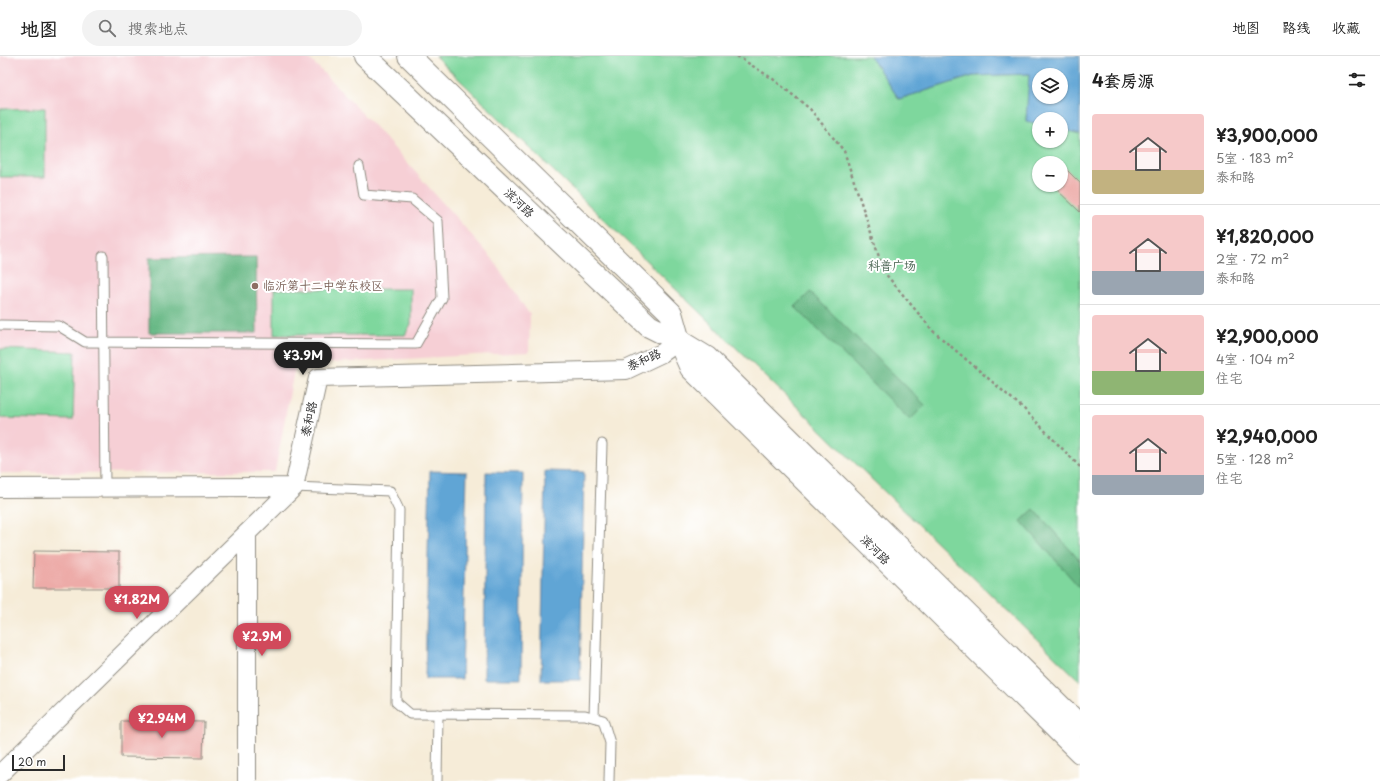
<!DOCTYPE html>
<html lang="zh">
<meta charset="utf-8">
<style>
body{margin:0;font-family:"Playpen Sans","LXGW WenKai TC",sans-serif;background:#f2f2f2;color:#222;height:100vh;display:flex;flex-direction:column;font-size:15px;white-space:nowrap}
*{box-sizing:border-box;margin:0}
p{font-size:13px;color:#767676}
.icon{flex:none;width:22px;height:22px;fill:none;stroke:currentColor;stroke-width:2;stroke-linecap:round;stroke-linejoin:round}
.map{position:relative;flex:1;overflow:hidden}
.drawer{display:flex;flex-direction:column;background:#fff;width:300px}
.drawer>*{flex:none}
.tools{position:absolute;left:1032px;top:12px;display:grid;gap:8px}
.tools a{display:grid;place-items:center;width:36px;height:36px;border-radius:50%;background:#fff;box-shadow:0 1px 3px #0004;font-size:20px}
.scale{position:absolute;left:12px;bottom:10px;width:53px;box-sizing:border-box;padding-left:4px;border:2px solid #2b2b2b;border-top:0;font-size:11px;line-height:14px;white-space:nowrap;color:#2b2b2b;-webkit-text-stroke:3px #fff;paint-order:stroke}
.price{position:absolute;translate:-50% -34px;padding:0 9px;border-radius:14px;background:#d1495b;color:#fff;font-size:13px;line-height:26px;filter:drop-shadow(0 1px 2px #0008)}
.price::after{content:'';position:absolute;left:50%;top:24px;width:12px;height:9px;margin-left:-6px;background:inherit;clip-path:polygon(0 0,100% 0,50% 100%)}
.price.current{background:#222;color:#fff}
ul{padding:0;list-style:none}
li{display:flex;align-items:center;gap:12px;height:100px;padding:0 12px}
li+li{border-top:1px solid #e0e0e0}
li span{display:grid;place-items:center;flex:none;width:112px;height:80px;border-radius:4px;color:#555}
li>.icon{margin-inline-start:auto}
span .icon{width:48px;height:48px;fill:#fffc;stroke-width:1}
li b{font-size:17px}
h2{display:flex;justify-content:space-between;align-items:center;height:48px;padding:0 12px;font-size:17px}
header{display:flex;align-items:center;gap:24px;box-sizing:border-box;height:56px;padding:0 20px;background:#fff;border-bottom:1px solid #e0e0e0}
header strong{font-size:19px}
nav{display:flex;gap:22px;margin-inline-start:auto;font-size:14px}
.search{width:280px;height:36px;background:#f2f2f2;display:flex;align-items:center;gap:10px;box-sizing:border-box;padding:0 14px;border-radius:22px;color:#767676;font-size:15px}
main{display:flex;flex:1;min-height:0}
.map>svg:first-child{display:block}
</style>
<header>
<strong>地图</strong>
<div class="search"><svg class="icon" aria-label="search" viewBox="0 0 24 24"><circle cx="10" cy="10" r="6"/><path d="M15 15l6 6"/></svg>搜索地点</div>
<nav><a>地图</a><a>路线</a><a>收藏</a></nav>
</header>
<main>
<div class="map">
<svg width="1080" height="725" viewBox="0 0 1080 725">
<rect width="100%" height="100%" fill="#fff"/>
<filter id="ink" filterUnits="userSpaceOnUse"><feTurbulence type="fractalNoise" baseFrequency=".025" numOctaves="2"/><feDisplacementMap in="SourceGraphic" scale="8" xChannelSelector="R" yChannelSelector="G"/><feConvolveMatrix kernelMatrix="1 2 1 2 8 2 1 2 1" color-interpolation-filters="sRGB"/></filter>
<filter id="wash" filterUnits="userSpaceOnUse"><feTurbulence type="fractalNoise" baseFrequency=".012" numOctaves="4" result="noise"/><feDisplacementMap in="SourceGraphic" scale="16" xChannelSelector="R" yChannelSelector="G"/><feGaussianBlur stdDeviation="0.9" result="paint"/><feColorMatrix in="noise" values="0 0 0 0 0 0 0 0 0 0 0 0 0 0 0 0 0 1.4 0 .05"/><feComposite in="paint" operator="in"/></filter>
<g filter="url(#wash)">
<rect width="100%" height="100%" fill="#f6ecd8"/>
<path fill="#f6cfd5" d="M0,0H306L318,11L376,72L492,202L530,259L529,296L295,309L275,416L0,417Z"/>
<g fill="#7ed79d" stroke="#548164" fill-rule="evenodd">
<path d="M435,0H870L899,43L973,20L1030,18L1026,64L1039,68V85H1061V73L1080,78V625ZM1039,107H1061V129H1039Z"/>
<path d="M45,52V121H0V53Z"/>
<path d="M274,233H411V268L405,279H274Z"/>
<path d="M0,293L75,296L73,364L0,362Z"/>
</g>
<g fill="#66b884" stroke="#487258">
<path d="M256,201L257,277H149V202Z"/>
<path d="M810,236L925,349L910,364L795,251Z"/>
<path d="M1034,453L1080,505V532L1021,465Z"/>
</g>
<g fill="#60a5d5" stroke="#466880" fill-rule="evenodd">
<path d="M870,0H1080V78L1061,73V63H1039V68L1026,65L1029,18L973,20L899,43ZM1039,19H1061V41H1039Z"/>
<path d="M430,415L467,416L462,623H425Z"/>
<path d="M545,415L584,416L580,624H541Z"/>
<path d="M486,416L523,417L521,623H484Z"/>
</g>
<g id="blocks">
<g fill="#edaba8">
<path d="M1061,108L1080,127V156L1052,129H1061Z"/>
<path d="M34,495L119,496V532H33Z"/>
<path d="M121,665L204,666L203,702L121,701Z"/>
</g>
</g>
</g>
<g filter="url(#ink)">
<use href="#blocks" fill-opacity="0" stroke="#908c82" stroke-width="1"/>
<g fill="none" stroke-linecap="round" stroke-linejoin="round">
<g stroke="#908c82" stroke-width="11">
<g id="lane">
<path d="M103,200L105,432"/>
<path d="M0,269L59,270L85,286L416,288L442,242L438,165L412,143L364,139L359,110"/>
<path d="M294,431L390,435L399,454L396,646L410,658L585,659L603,664L610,687L609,725"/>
<path d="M594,661L602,388"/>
<path d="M437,725L438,658"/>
</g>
</g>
<g stroke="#908c82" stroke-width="20">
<g id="street">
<path d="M0,432L294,431L318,322L626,314L662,297L679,285"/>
<path d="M0,718L294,431"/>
<path d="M247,725V477"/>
</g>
</g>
<g stroke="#908c82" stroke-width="24">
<g id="primary">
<path d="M365,0L649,270L679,285L707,302L1080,670"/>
<path d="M409,0L671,257L679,285L691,312L1080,696"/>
</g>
</g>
<path stroke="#908c82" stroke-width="2.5" stroke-dasharray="3 3" stroke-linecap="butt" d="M737,0L773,23L810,53L844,95L884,216L933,275L1024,353L1080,411"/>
<use href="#lane" stroke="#fff" stroke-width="9"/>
<use href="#street" stroke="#fff" stroke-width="18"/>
<use href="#primary" stroke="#fff" stroke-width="22"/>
</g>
</g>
<circle fill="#8d6e63" stroke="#fff" stroke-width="1.5" cx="255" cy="230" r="4"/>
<g text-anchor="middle" stroke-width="4" stroke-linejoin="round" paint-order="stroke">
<g font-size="12" fill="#2b2b2b" stroke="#fff">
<text transform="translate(519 147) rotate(44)" y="4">滨河路</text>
<text transform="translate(644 304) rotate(-24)" y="4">泰和路</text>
<text transform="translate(309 363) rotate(-78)" y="4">泰和路</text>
<text transform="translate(875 494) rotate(45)" y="4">滨河路</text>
</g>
<g font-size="12" fill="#445f4d" stroke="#fff">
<text x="892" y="214">科普广场</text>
</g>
<g font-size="12" fill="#785e54" stroke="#fff" text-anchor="start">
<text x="263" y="234">临沂第十二中学东校区</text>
</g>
</g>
</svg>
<div class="tools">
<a><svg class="icon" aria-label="layers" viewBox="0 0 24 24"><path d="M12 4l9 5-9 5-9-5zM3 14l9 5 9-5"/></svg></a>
<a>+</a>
<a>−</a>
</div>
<div class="scale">20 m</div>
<b class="price current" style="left:303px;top:320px">¥3.9M</b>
<b class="price" style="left:137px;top:564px">¥1.82M</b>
<b class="price" style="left:262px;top:601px">¥2.9M</b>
<b class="price" style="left:162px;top:683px">¥2.94M</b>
</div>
<section class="drawer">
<h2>4套房源<svg class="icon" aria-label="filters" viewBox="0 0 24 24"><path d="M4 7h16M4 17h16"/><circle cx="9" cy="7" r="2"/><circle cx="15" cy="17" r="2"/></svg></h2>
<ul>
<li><span style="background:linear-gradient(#f6c9c9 70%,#c2b280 0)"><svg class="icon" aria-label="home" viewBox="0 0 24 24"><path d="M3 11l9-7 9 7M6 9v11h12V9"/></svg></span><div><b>¥3,900,000</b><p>5室 · 183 m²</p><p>泰和路</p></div></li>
<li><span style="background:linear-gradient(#f6c9c9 70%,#9aa5b1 0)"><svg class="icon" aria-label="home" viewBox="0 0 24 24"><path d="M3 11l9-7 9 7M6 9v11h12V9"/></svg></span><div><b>¥1,820,000</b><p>2室 · 72 m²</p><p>泰和路</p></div></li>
<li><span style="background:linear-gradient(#f6c9c9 70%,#8fb573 0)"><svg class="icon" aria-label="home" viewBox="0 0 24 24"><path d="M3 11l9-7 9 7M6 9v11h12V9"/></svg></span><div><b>¥2,900,000</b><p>4室 · 104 m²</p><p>住宅</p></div></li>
<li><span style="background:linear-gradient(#f6c9c9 75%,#9aa5b1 0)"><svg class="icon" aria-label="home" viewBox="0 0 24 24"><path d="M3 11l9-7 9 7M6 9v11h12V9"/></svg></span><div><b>¥2,940,000</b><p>5室 · 128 m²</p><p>住宅</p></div></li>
</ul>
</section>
</main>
